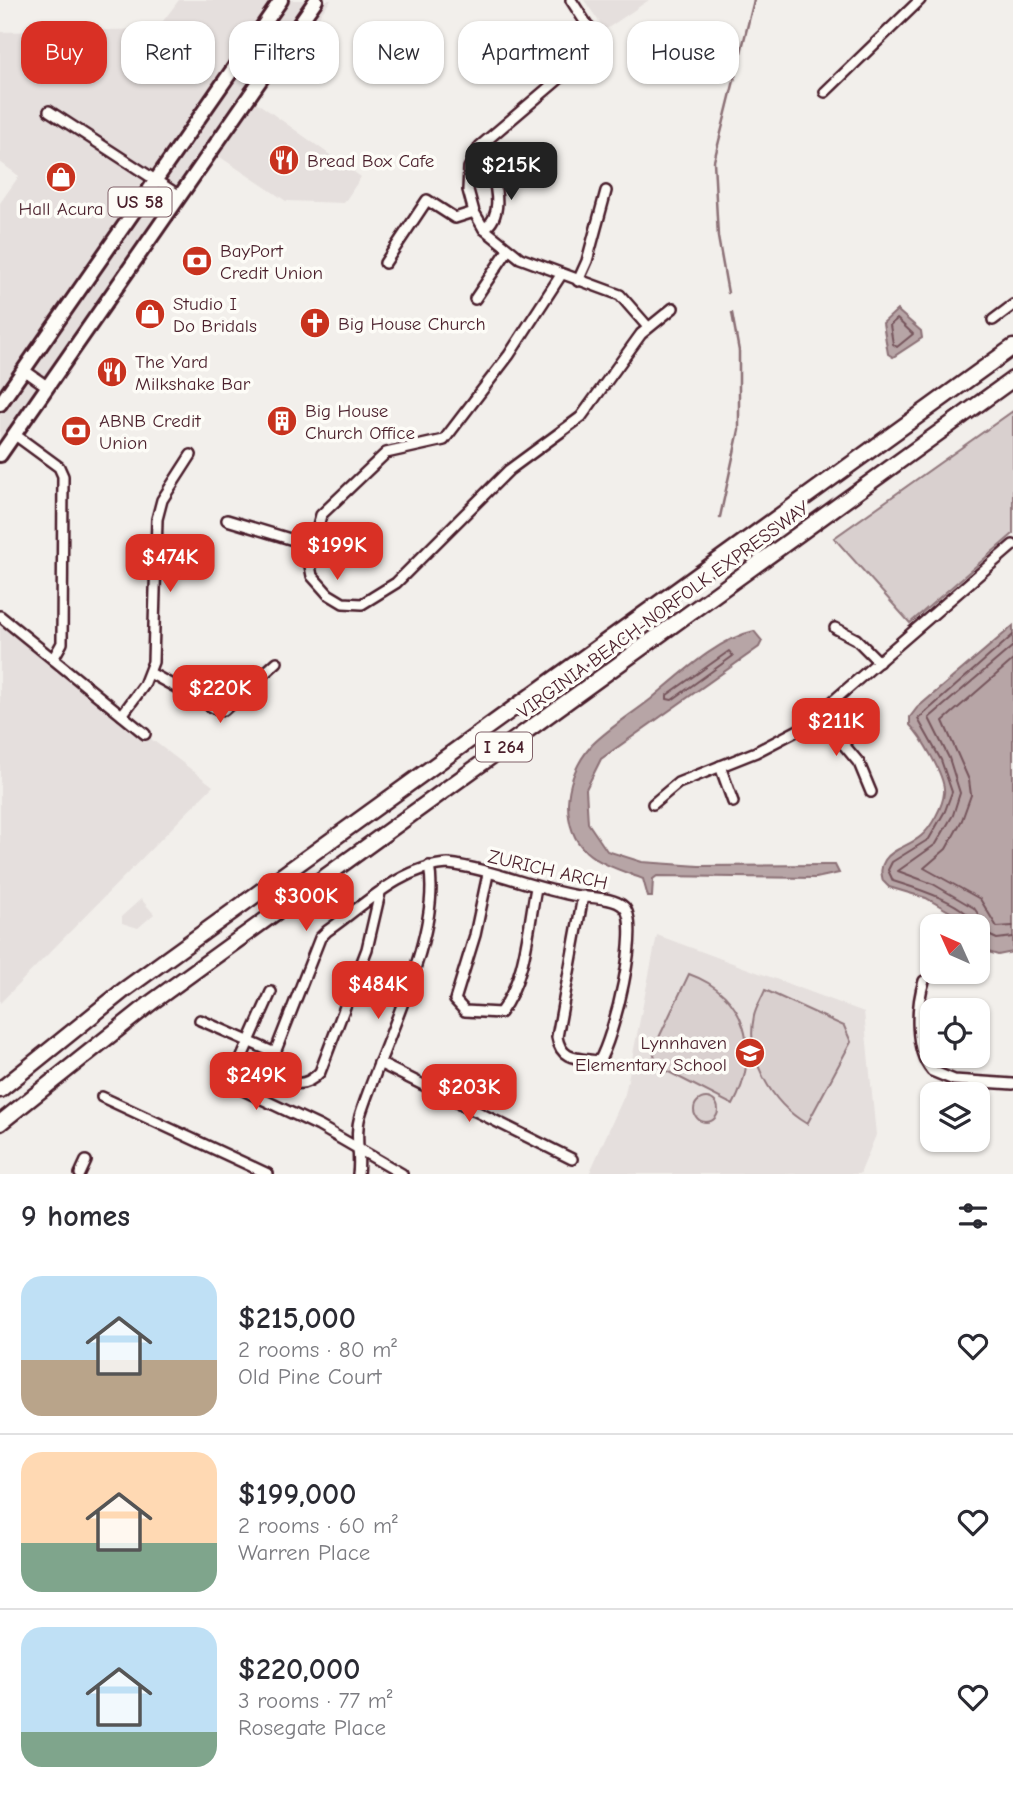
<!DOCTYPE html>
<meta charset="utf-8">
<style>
body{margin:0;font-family:"Comic Neue",sans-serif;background:#f7f7f7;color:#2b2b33;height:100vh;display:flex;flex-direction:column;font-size:26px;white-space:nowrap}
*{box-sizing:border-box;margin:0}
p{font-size:23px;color:#7c7c81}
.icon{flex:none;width:38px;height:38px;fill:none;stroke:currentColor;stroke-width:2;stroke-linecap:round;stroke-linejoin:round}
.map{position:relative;height:1174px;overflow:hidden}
.side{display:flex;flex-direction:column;background:#fff;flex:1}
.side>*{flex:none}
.top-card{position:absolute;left:21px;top:21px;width:971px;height:63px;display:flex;gap:14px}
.needle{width:46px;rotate:315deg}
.buttons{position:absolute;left:920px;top:914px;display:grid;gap:14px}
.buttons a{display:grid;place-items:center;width:70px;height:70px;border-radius:14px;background:#fff;box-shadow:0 2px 5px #0004;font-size:35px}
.price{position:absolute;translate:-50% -60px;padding:0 16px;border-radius:14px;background:#d93025;color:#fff;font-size:23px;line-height:46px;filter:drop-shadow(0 2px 4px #0008)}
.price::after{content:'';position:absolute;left:50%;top:42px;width:21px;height:16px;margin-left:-10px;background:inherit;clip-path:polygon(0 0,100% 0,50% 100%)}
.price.on{background:#222;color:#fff}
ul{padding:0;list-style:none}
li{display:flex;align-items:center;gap:21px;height:175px;padding:0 21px}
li+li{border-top:2px solid #e1e1e2}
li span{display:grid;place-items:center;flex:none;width:196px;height:140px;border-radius:21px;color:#555}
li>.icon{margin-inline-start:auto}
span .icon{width:84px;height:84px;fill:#fffc;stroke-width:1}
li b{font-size:30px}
h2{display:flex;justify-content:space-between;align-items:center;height:84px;padding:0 21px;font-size:30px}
.pill{padding:0 24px;border-radius:21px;background:#fff;box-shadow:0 2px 5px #0004;font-size:24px;line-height:63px}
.pill.on{background:#d93025;color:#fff}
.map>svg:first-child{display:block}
</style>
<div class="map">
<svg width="1013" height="1174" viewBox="0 0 1013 1174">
<rect width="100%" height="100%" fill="#f2efeb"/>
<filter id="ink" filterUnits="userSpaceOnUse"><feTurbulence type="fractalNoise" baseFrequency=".0143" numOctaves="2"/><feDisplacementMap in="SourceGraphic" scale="14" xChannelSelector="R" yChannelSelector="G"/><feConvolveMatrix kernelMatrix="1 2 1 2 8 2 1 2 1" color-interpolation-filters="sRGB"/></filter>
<g filter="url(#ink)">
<g fill="#e5dfdd">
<path d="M179,0H331L256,102L361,177L344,203L286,201L217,155L0,450V203L19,176L0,162V32L157,29Z"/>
<path d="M584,0H649L605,30Z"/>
<path d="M0,624L213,786L0,1003Z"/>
<path d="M141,899L154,914L138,928L122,923V916Z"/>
<path d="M657,935L864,1012L876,1135L860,1174H589L625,1094Z"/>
</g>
<g fill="#d9d0cf" stroke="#92787d" stroke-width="2">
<path d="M1013,411V534L910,623L834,538Z"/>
<path d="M689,974C748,995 761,1053 733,1105L657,1066L653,1050Z"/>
<path d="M765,990L844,1026L851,1042L807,1124C771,1103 745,1058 754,1016C756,1007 762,998 765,990Z"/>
<circle cx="706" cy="1110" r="12"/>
</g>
<g fill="#b7a5a6" stroke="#8b6f75" stroke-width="2">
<path d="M897,310L921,331L922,338L893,357L888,354L883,323Z"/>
<path d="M1013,626V952L998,955L982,950L978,926H968L964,920L926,898L889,887L883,881C881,873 880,868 885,860C892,849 911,845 921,836C931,828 943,806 944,793C946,777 921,736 910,725V717L917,708Z"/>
<path d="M754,631L762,641L759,647L601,759L586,789L588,823L607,851L642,862L699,866L827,865H835L839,873L816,878L657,876L653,879L652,897H648L643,879C602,863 568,856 568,803C569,781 577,762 592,745C609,728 632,714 651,699C680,675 717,639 754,631Z"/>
</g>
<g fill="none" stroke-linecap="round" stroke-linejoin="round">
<g stroke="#76555c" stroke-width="2">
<path d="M897,319L913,334L897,347L893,344L890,325Z"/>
<path d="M1013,646L929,718L949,758L960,793L953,815L936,844L898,871L933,884L974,908L981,918L984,933L997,939L1013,937"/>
<path d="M729,651L733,656L672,700L667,699V695Z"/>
<path d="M1013,660L943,721L969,780L971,795L962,820L946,849L924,868L980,899L997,927L1013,926"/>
<path d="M974,926C971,904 912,887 893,881L888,870L892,862L929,839L945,811L952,792L941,760L918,719L1013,635"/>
</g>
<g stroke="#8b6f75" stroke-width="2.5">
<path d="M728,293L718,237L714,161L754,0"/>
<path d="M720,517L739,430V351L732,313"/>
</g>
<g stroke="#4a1f2b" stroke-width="14">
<g id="minor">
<path d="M571,0L593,34L594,49L480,146L469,168L468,190L474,212L484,229L520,258L620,295L648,327"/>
<path d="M825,92L920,0"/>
<path d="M49,111L180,196"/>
<path d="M484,229C507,214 493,179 489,156"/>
<path d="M385,263L427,200L455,218L474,212"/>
<path d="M561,275L509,355L444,440L386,453L321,515L309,561L312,576L328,594L343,603L362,604L396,583L509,470L581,417L641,334L673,308"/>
<path d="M578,281L587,261L606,191"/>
<path d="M475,299L508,250"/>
<path d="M993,320L1013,305"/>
<path d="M24,370L48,387"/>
<path d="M14,434L59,467L63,476L62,643L53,659"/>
<path d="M227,520L310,545"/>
<path d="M0,616L145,734"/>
<path d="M835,628L856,639L879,662"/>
<path d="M150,673L214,708L224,710L277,662"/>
<path d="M122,715L144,685L153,662L157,519L162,500L191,455"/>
<path d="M819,715L859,763L871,792"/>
<path d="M720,766L733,802"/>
<path d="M653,804L678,783L756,752L802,728L1013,545"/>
<path d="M488,874L475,935L455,1000L465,1011L500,1013C526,979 528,928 536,888"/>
<path d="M380,893L367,949L320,1072C303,1091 288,1083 267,1073L320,938L327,931C363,906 402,866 448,864C492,869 534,889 578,896C590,898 614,897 624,907C642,925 613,1040 599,1061C578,1058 561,1061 557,1037L583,896"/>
<path d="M924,981C916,1006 914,1050 932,1071L954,1080L1013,1084"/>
<path d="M271,992L230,1084L319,1126L402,1174"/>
<path d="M200,1020L275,1053"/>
<path d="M379,1063L572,1159"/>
<path d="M102,1097L268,1174"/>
<path d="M80,1174L86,1161"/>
<path d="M358,1174C361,1154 354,1136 360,1116C380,1050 443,933 429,866"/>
</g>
</g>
<g stroke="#4a1f2b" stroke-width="18">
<g id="major">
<path d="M0,404L281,0"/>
<path d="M0,455L316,0"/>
</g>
</g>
<g stroke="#4a1f2b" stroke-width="19">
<g id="highway">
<path d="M0,1090L124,990L1013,347"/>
<path d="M0,1123L152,1002L1013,379"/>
</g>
</g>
<use href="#minor" stroke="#fdfcf7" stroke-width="9"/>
<use href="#major" stroke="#fdfcf7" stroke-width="12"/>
<use href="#highway" stroke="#fdfcf7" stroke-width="14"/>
</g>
</g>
<defs>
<g id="restaurant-disc" transform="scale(1.575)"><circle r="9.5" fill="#c8321e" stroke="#fdfcf7"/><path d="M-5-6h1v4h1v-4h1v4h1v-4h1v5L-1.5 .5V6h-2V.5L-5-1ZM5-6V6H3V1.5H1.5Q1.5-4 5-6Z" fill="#fff"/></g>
<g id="shop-disc" transform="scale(1.575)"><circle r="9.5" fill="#c8321e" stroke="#fdfcf7"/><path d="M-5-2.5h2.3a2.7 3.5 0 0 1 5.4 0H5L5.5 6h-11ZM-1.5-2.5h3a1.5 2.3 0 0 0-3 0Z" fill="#fff"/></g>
<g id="bank-disc" transform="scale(1.575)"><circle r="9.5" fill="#c8321e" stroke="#fdfcf7"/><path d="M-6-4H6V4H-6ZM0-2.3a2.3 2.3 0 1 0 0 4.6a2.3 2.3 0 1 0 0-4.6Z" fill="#fff"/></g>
<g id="church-disc" transform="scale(1.575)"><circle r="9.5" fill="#c8321e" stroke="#fdfcf7"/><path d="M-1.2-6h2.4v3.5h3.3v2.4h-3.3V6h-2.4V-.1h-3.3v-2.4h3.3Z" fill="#fff"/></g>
<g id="building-disc" transform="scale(1.575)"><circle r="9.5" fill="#c8321e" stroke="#fdfcf7"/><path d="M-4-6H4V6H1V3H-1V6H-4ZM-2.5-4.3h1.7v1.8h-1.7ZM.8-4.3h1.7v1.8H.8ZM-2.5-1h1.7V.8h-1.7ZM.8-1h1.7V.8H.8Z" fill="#fff"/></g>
<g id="school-disc" transform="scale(1.575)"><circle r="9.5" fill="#c8321e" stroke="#fdfcf7"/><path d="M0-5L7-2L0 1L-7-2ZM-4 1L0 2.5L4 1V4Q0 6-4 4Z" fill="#fff"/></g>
</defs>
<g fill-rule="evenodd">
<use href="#restaurant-disc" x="284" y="160"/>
<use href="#shop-disc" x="61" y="177"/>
<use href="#bank-disc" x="197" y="261"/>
<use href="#shop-disc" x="150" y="314"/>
<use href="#church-disc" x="315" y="323"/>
<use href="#restaurant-disc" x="112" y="372"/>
<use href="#building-disc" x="282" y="421"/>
<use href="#bank-disc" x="76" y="431"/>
<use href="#school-disc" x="750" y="1053"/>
</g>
<g text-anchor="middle" stroke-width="7" stroke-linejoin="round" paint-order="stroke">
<g fill="#fdfcf7" stroke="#806168" stroke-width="2">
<rect x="108.5" y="187.5" width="63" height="29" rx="5"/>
<rect x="476" y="732.5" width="56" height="29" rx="5"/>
</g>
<g font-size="18" font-weight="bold" fill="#4a1f2b">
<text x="140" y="208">US 58</text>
<text x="504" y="753">I 264</text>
</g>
<g font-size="19" fill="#4a1f2b" stroke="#fdfcf7" text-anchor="start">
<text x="307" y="167">Bread Box Cafe</text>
<text x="61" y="215" text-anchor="middle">Hall Acura</text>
<text x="220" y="257">BayPort<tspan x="220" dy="22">Credit Union</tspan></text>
<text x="173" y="310">Studio I<tspan x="173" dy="22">Do Bridals</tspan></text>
<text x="338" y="330">Big House Church</text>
<text x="135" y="368">The Yard<tspan x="135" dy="22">Milkshake Bar</tspan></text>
<text x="305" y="417">Big House<tspan x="305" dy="22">Church Office</tspan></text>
<text x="99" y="427">ABNB Credit<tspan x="99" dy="22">Union</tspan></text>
<text x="727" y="1049" text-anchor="end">Lynnhaven<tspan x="727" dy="22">Elementary School</tspan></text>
</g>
<g font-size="19" fill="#4a1f2b" stroke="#fdfcf7">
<text transform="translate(663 609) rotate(-36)" y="7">VIRGINIA BEACH-NORFOLK EXPRESSWAY</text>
<text transform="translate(548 869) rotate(13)" y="7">ZURICH ARCH</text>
</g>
</g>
</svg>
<div class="buttons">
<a><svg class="needle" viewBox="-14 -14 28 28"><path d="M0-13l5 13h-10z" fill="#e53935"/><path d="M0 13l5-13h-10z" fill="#7c7c81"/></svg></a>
<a><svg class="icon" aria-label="locate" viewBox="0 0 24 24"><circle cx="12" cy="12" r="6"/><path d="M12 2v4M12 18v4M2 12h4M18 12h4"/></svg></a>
<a><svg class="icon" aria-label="layers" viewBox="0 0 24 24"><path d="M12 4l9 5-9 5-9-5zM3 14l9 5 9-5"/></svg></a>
</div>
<b class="price on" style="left:511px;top:202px">$215K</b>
<b class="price" style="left:337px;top:582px">$199K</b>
<b class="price" style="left:170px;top:594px">$474K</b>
<b class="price" style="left:220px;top:725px">$220K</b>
<b class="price" style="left:836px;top:758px">$211K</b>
<b class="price" style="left:306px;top:933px">$300K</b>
<b class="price" style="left:378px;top:1021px">$484K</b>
<b class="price" style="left:256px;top:1112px">$249K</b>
<b class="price" style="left:469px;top:1124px">$203K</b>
<div class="top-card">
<a class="pill on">Buy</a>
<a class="pill">Rent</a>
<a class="pill">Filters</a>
<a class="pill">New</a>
<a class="pill">Apartment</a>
<a class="pill">House</a>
</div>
</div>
<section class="side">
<h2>9 homes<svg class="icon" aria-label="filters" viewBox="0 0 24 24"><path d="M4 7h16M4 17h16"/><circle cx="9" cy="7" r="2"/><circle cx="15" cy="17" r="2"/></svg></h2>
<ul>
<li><span style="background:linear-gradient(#bfe0f5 60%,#b9a48a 0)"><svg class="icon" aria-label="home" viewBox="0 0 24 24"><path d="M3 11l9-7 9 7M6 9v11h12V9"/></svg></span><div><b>$215,000</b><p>2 rooms · 80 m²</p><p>Old Pine Court</p></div><svg class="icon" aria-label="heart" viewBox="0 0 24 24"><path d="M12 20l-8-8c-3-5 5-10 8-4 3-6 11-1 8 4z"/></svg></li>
<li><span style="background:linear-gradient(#ffd9b3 65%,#7fa58c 0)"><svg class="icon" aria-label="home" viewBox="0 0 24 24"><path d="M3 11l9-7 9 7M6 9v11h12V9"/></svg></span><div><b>$199,000</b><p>2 rooms · 60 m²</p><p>Warren Place</p></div><svg class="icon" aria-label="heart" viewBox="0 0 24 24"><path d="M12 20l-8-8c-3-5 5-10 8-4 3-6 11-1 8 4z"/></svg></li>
<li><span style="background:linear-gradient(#bfe0f5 75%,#7fa58c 0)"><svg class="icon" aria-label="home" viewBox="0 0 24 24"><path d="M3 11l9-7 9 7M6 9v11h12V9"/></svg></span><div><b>$220,000</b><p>3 rooms · 77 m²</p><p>Rosegate Place</p></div><svg class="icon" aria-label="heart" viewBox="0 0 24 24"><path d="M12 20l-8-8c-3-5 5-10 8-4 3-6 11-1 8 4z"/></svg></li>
</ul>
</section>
